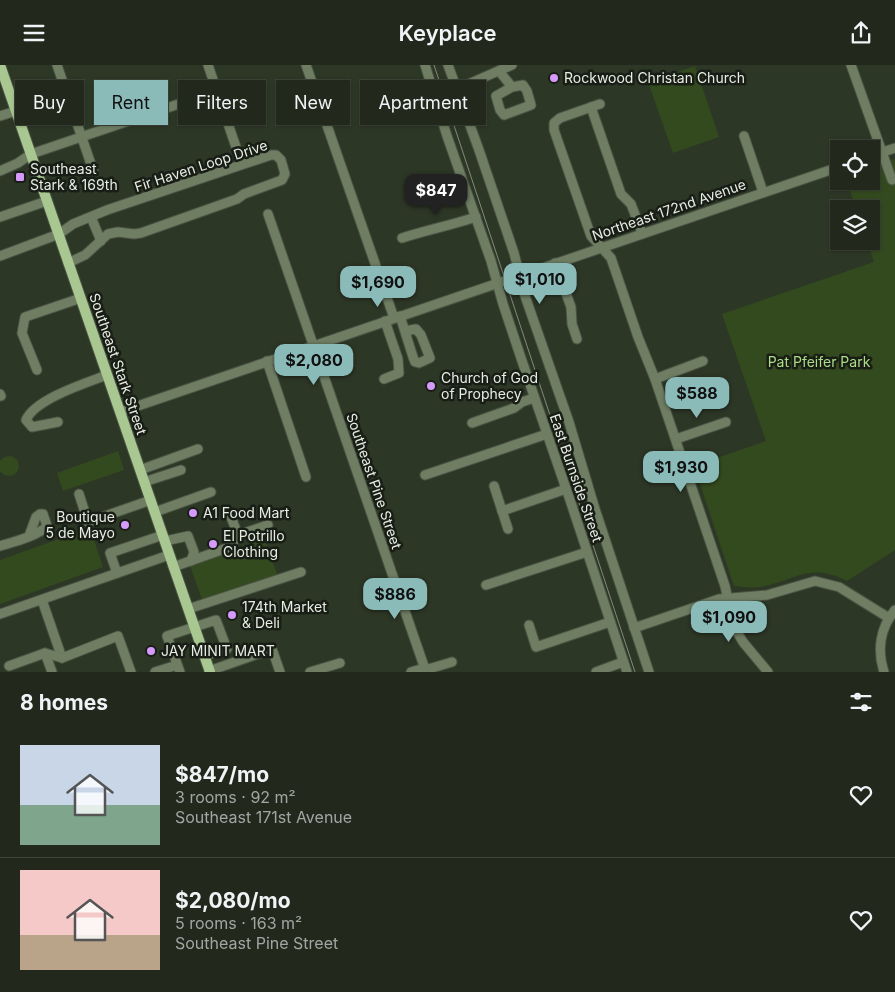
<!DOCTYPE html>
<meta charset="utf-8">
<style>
body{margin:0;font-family:Inter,sans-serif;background:#2a3125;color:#f1f3f6;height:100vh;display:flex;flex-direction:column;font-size:19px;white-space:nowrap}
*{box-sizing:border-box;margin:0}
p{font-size:16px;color:#a2a6a3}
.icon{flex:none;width:28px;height:28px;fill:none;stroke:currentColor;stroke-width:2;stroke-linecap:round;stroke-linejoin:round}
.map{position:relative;height:607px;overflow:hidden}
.drawer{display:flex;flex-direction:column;background:#22291c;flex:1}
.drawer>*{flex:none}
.top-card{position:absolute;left:15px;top:15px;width:500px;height:45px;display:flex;gap:10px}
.buttons{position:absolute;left:830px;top:75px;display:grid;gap:10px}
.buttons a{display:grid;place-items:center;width:50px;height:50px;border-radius:0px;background:#22291c;box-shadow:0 1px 4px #0004,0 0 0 1px #3f453b;font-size:25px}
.price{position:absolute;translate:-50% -42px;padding:0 11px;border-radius:10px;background:#8bbbb9;color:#111;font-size:16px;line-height:32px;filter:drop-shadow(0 1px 2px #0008)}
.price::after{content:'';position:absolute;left:50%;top:30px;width:15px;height:11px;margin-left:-8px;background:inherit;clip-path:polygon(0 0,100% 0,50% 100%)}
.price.active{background:#222;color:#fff}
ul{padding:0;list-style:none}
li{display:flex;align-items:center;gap:15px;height:125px;padding:0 20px}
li+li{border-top:1px solid #3f453b}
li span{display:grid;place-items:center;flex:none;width:140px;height:100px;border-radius:0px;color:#555}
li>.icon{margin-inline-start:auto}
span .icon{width:60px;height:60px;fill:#fffc;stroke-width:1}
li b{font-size:21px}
h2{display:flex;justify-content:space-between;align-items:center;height:60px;padding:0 20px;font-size:21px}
.chip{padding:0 18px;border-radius:0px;background:#22291c;box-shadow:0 1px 4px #0004,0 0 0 1px #3f453b;font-size:18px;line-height:45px}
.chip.active{background:#8bbbb9;color:#111}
header{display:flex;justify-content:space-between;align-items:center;height:65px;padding:0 20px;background:#22291c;font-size:22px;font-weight:600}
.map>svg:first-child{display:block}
</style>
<header><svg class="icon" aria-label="menu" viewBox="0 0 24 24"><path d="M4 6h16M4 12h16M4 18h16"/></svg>Keyplace<svg class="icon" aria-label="share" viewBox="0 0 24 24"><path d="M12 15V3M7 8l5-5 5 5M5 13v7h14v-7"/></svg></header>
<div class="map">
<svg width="895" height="607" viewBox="0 0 895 607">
<rect width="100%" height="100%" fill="#2d3726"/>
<g fill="#334a1e">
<path d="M695,1L719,72L673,88L648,17Z"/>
<path d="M895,94V485L847,516C810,497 796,515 761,522C752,523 743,522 734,521L694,401L766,376L722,249L874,197L867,176H871V144H856L847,116H871V101Z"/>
<path d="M118,386L124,405L63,426L57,408Z"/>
<circle cx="9" cy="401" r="10"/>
<path d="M90,463L103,502L0,539V495Z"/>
<path d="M265,474L278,512L203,537L190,501Z"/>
</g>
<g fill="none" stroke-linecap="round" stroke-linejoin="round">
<g stroke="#4b5444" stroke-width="11">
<g id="minor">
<path d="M57,0L93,105"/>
<path d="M208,0L236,82"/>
<path d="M306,0L394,253"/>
<path d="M425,0L447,71L491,196L503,239L522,296L571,438L627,607"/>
<path d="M448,0L479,85L514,188L525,231L569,357L595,444L649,607"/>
<path d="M851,0L892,115"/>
<path d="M499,6L512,22L523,20L527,26L531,40L504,50L500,45L496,31L512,22"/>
<path d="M457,24L512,0"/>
<path d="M600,39L560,53L554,58V65L591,171L611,193L638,272L655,314L725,521L734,562L743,577L768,607"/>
<path d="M591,42L621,129L631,139L642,168"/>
<path d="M0,51L16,46"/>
<path d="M744,71L763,127"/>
<path d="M871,91L895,83"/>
<path d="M0,106L18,98L31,89L217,26"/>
<path d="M268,149L426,607"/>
<path d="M0,152L47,136"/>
<path d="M91,152L101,176"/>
<path d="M402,173C427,165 452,160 476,152"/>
<path d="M0,191L59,169L73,159L107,145L271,90H276L281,95L285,109L282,115L244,129L237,134L141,168L134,169L118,167L108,169L85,190L68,198"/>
<path d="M555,198L571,242L572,259L577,274"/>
<path d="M400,251L413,292L415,297L419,298L430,293L421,270L416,264L405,266"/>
<path d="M267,296L306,412"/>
<path d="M37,305L22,268L25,252L81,233"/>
<path d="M384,314L399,308L398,294L385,256"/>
<path d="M655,314L703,296"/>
<path d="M0,329L1,331"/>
<path d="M120,347L839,102"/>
<path d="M58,357L32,362L26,355C35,334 86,318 107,310"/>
<path d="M472,358L514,343L522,337L534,333"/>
<path d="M676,374L726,357"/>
<path d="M140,405L198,384"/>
<path d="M425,410L547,369"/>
<path d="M144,417L181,405"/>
<path d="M494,421L508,464"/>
<path d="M79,429L88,457L151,435"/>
<path d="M502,446L566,424"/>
<path d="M155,447L211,427"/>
<path d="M231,452L238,470"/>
<path d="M165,476L188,471L194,487L191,496"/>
<path d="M0,481C13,477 38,471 47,461L43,449H40L36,452L29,471"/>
<path d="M173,502L230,482L238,470L268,460"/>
<path d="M117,508L110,488L163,470"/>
<path d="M486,520L587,487"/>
<path d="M42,535L62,593L118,571L131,607"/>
<path d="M188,544L301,507"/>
<path d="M0,549L169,490"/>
<path d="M529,560L536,582L610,557"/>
<path d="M634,563L719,534L767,530L815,516L839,522L889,553"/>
<path d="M45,588L52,607"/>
<path d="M9,601L45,588L62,593"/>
<path d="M425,605L452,597"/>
<path d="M209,606L272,584L280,607"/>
<path d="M155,607L177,600"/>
<path d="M180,607L167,571L216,555L227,584L204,591"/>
<path d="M310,607L340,598"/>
<path d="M411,607L424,603"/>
<path d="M596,607L623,597"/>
<path d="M884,607C877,585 880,563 895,545"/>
</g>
</g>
<g stroke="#4b5444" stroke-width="12">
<path id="major" d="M0,0L210,607"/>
</g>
<use href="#minor" stroke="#6f7e63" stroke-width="9"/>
<use href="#major" stroke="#a9c891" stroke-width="10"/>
<path stroke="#828a7c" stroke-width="1" d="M434,0L635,607"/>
</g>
<g fill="#d69bfa" stroke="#181d15" stroke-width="2">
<circle cx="554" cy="13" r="5"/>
<rect x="15" y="107" width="10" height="10" rx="2.5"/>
<circle cx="431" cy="321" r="5"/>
<circle cx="193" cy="448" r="5"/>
<circle cx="125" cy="460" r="5"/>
<circle cx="213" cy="479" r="5"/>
<circle cx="232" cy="550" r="5"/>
<circle cx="151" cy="586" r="5"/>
</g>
<g text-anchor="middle" stroke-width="5" stroke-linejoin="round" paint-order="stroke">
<g font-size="14" fill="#e7ede2" stroke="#181d15" text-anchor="start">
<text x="564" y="18">Rockwood Christan Church</text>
<text x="30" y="109">Southeast<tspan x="30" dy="16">Stark &amp; 169th</tspan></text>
<text x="441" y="318">Church of God<tspan x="441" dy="16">of Prophecy</tspan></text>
<text x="203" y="453">A1 Food Mart</text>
<text x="115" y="457" text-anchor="end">Boutique<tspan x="115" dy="16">5 de Mayo</tspan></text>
<text x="223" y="476">El Potrillo<tspan x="223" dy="16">Clothing</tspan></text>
<text x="242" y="547">174th Market<tspan x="242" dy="16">&amp; Deli</tspan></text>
<text x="161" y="591">JAY MINIT MART</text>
</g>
<g font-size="14" fill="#e7ede2" stroke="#181d15">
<text transform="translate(201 101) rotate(-18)" y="5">Fir Haven Loop Drive</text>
<text transform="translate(669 145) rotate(-19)" y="5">Northeast 172nd Avenue</text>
<text transform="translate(118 299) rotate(71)" y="5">Southeast Stark Street</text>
<text transform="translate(576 413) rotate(71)" y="5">East Burnside Street</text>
<text transform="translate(374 416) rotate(71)" y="5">Southeast Pine Street</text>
</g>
<g font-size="14" fill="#addd85" stroke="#181d15">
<text x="819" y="302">Pat Pfeifer Park</text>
</g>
</g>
</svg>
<div class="buttons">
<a><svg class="icon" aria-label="locate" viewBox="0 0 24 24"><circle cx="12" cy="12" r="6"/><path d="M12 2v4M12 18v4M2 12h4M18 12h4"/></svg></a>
<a><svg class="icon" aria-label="layers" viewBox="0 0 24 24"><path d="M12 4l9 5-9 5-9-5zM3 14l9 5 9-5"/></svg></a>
</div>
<b class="price active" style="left:436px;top:151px">$847</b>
<b class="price" style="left:540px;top:240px">$1,010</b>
<b class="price" style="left:378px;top:243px">$1,690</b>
<b class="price" style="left:314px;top:321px">$2,080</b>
<b class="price" style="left:697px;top:354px">$588</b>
<b class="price" style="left:681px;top:428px">$1,930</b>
<b class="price" style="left:395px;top:555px">$886</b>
<b class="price" style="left:729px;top:578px">$1,090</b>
<div class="top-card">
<a class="chip">Buy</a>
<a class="chip active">Rent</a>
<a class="chip">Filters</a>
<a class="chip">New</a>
<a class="chip">Apartment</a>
</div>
</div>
<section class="drawer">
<h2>8 homes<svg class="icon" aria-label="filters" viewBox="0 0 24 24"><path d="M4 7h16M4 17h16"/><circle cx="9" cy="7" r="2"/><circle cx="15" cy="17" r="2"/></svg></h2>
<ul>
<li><span style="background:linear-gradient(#c9d6e8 60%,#7fa58c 0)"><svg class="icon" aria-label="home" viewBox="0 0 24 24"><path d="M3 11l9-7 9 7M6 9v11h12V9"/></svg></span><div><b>$847/mo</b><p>3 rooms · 92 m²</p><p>Southeast 171st Avenue</p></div><svg class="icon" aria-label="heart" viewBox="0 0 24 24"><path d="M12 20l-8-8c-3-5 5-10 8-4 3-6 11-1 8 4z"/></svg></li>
<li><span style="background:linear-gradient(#f6c9c9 65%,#b9a48a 0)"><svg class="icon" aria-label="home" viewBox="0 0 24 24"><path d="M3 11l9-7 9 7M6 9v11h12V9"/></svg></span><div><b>$2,080/mo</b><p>5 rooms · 163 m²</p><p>Southeast Pine Street</p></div><svg class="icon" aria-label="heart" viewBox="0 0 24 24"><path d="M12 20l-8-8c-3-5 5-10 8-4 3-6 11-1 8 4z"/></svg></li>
</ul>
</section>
